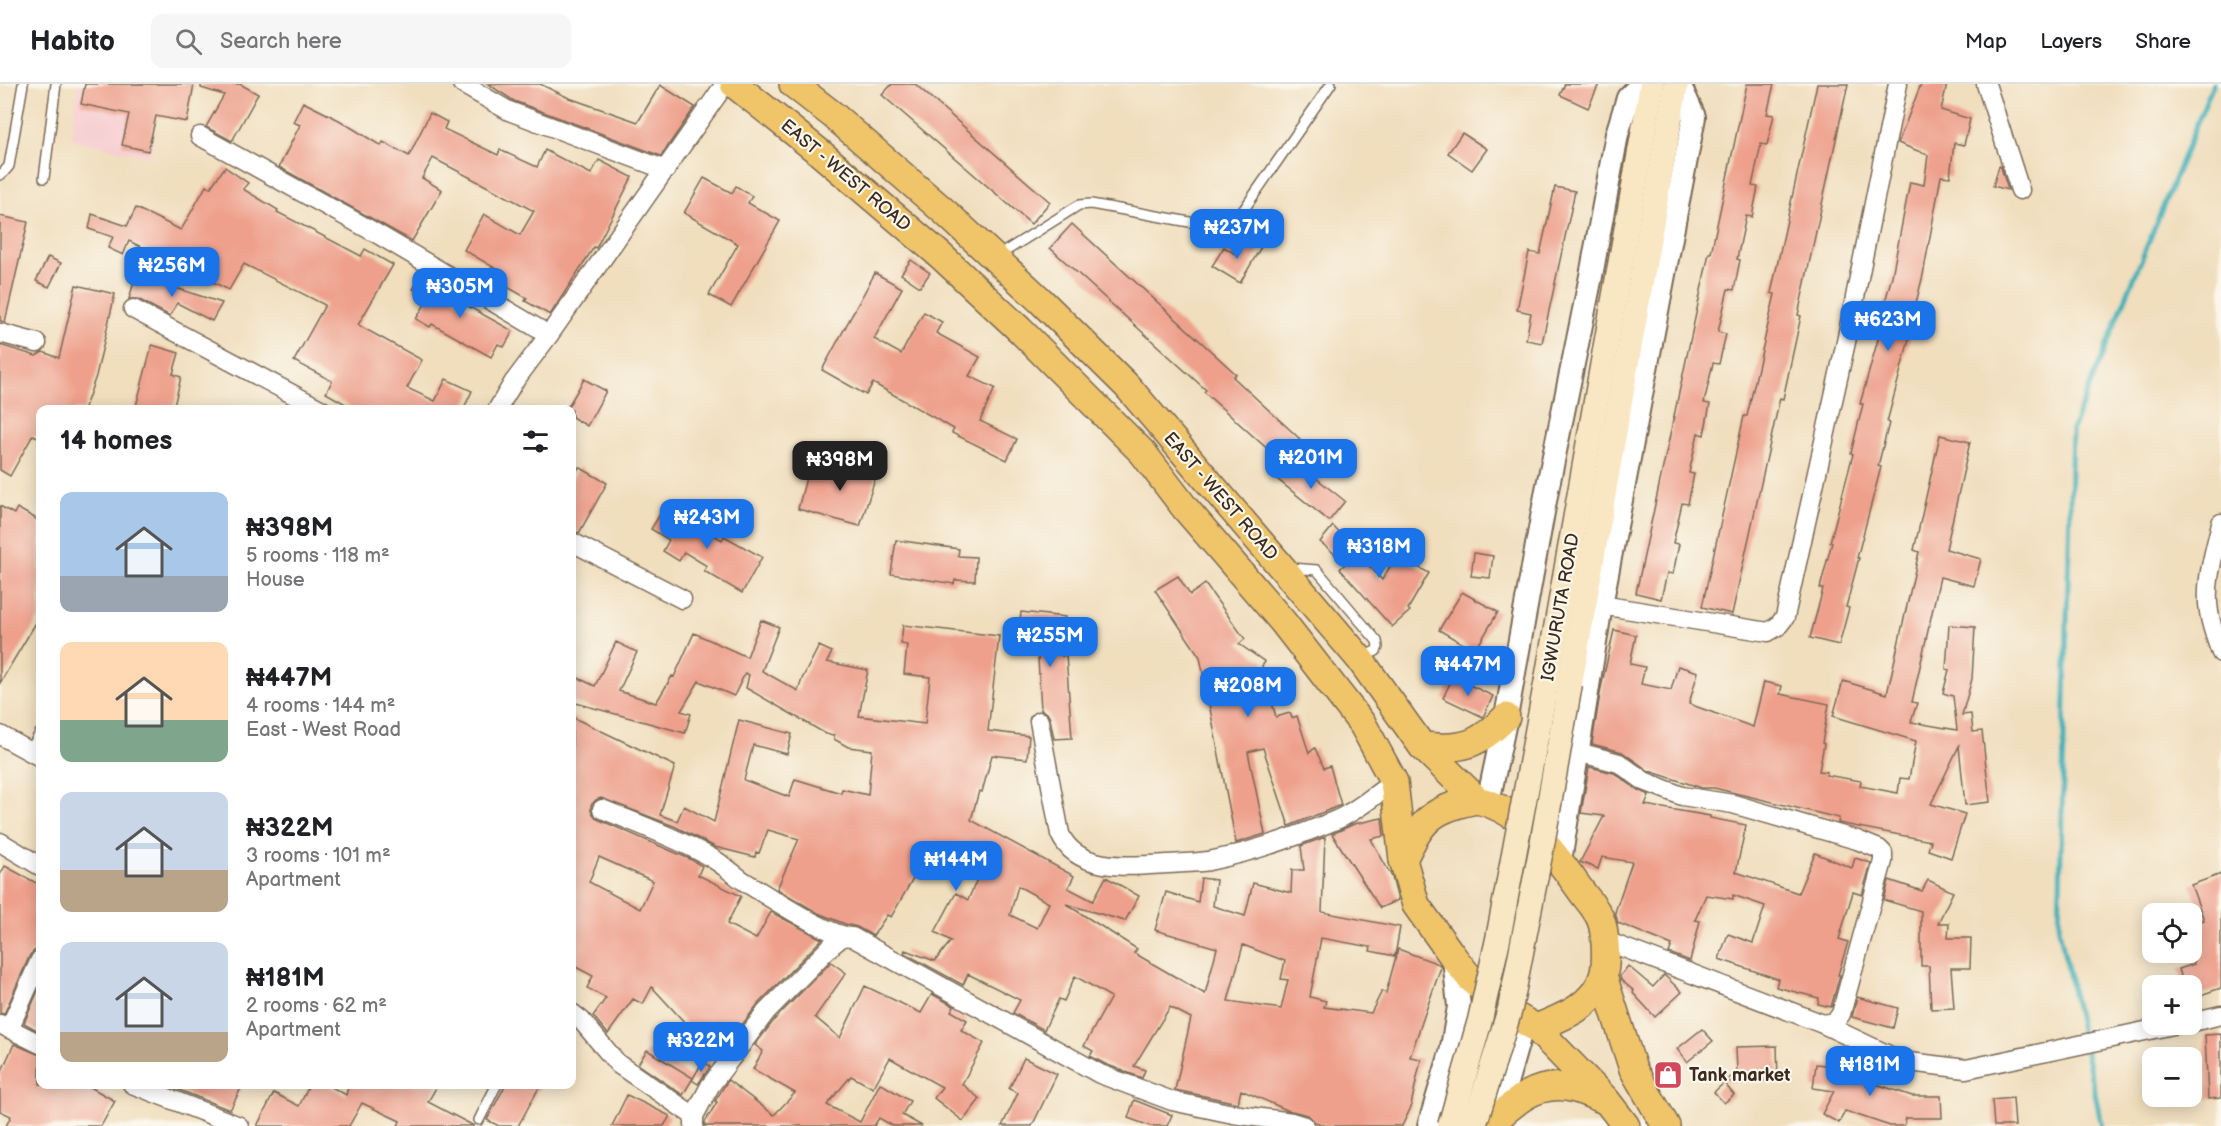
<!DOCTYPE html>
<meta charset="utf-8">
<style>
body{margin:0;font-family:"Balsamiq Sans",sans-serif;background:#f6f6f6;color:#202124;height:100vh;display:flex;flex-direction:column;font-size:22px;white-space:nowrap}
*{box-sizing:border-box;margin:0}
p{font-size:20px;color:#757577}
.icon{flex:none;width:33px;height:33px;fill:none;stroke:currentColor;stroke-width:2;stroke-linecap:round;stroke-linejoin:round}
.map{position:relative;flex:1;overflow:hidden}
.sheet{position:absolute;left:36px;top:321px;width:540px;height:684px;display:flex;flex-direction:column;background:#fff;border-radius:12px;box-shadow:0 3px 15px #0003}
.sheet>*{flex:none}
.buttons{position:absolute;left:2142px;top:819px;display:grid;gap:12px}
.buttons a{display:grid;place-items:center;width:60px;height:60px;border-radius:12px;background:#fff;box-shadow:0 3px 15px #0003;font-size:30px}
.price{position:absolute;translate:-50% -51px;padding:0 14px;border-radius:12px;background:#1a73e8;color:#fff;font-size:20px;line-height:39px;filter:drop-shadow(0 2px 3px #0008)}
.price::after{content:'';position:absolute;left:50%;top:36px;width:18px;height:14px;margin-left:-9px;background:inherit;clip-path:polygon(0 0,100% 0,50% 100%)}
.price.on{background:#222;color:#fff}
ul{padding:0;list-style:none}
li{display:flex;align-items:center;gap:18px;height:150px;padding:0 24px}
li span{display:grid;place-items:center;flex:none;width:168px;height:120px;border-radius:12px;color:#555}
li>.icon{margin-inline-start:auto}
span .icon{width:72px;height:72px;fill:#fffc;stroke-width:1}
li b{font-size:26px}
h2{display:flex;justify-content:space-between;align-items:center;height:72px;padding:0 24px;font-size:26px}
header{display:flex;align-items:center;gap:36px;box-sizing:border-box;height:84px;padding:0 30px;background:#fff;border-bottom:2px solid #e0e0e0}
header strong{font-size:28px}
nav{display:flex;gap:33px;margin-inline-start:auto;font-size:21px}
.search{width:420px;height:54px;background:#f6f6f6;display:flex;align-items:center;gap:15px;box-sizing:border-box;padding:0 21px;border-radius:12px;color:#757577;font-size:22px}
.map>svg:first-child{display:block}
</style>
<header>
<strong>Habito</strong>
<div class="search"><svg class="icon" aria-label="search" viewBox="0 0 24 24"><circle cx="10" cy="10" r="6"/><path d="M15 15l6 6"/></svg>Search here</div>
<nav><a>Map</a><a>Layers</a><a>Share</a></nav>
</header>
<div class="map">
<svg width="2221" height="1042" viewBox="0 0 2221 1042">
<rect width="100%" height="100%" fill="#fbf7ec"/>
<filter id="ink" filterUnits="userSpaceOnUse"><feTurbulence type="fractalNoise" baseFrequency=".0167" numOctaves="2"/><feDisplacementMap in="SourceGraphic" scale="12" xChannelSelector="R" yChannelSelector="G"/><feConvolveMatrix kernelMatrix="1 2 1 2 8 2 1 2 1" color-interpolation-filters="sRGB"/></filter>
<filter id="wash" filterUnits="userSpaceOnUse"><feTurbulence type="fractalNoise" baseFrequency=".008" numOctaves="4" result="noise"/><feDisplacementMap in="SourceGraphic" scale="24" xChannelSelector="R" yChannelSelector="G"/><feGaussianBlur stdDeviation="1.35" result="paint"/><feColorMatrix in="noise" values="0 0 0 0 0 0 0 0 0 0 0 0 0 0 0 0 0 1.4 0 .05"/><feComposite in="paint" operator="in"/></filter>
<g filter="url(#wash)">
<rect width="100%" height="100%" fill="#f0debd"/>
<path fill="#f7cfd2" d="M78,0H161L150,73L71,55Z"/>
<g fill="none" stroke-linecap="round" stroke-linejoin="round">
<path stroke="#3eafb7" stroke-width="5" d="M2102,1042L2059,845L2072,346L2213,0"/>
</g>
<g id="blocks">
<g fill="#eea08c" fill-rule="evenodd">
<path d="M85,0H194L187,38L156,32L148,67L122,61L129,30L81,20Z"/>
<path d="M201,0H240L258,10L232,57L206,43L224,11L201,4Z"/>
<path d="M488,0H540L569,14L638,38L660,1L695,23L661,72L514,17Z"/>
<path d="M892,0H915L1050,118L1031,140L882,11Z"/>
<path d="M1565,0H1599L1588,24L1560,11Z"/>
<path d="M1747,0H1774L1767,30L1774,31L1767,61L1761,60L1752,102L1758,103L1752,133L1746,132L1737,175L1740,176L1734,206L1728,205L1718,248L1726,250L1719,280L1713,279L1704,319L1710,320L1704,351L1698,349L1689,389L1694,390L1688,420L1682,419L1673,459L1679,460L1673,490L1667,489L1661,515L1636,509L1709,169H1711Z"/>
<path d="M1817,0H1848L1798,231L1801,232L1783,315L1780,314L1732,530L1702,523L1744,332H1747L1775,210L1771,209Z"/>
<path d="M1921,0H1947L1941,26L1970,35L1964,61L1954,59L1950,93L1941,92L1923,191L1910,243L1912,244L1887,338L1889,339L1878,382L1881,383L1857,474H1859L1846,523L1849,524L1839,561L1810,554L1823,505L1820,504L1832,458H1830L1853,370L1851,369L1863,320H1860L1885,230L1882,229L1892,192L1910,98L1924,101L1928,71L1898,59Z"/>
<path d="M303,18L339,36L381,62L383,58L409,72L430,29L447,38L444,45L498,71L500,66L537,83L545,66L591,90L599,76L632,93L596,164L594,163L550,231L525,217L527,214L495,196L500,187L464,166L484,130L520,151L534,127L433,74L422,94L442,106L412,157L279,83L300,41L293,38Z"/>
<path d="M1462,49L1487,65L1472,86L1448,69Z"/>
<path d="M1999,82L2001,83L2008,106L1993,102Z"/>
<path d="M225,83L248,99L243,105L278,126L277,128L361,172L365,165L393,181L358,241L422,276L407,304L435,317L446,295L472,307L463,326H356L326,309L332,297L294,277L325,221L244,180L229,206L129,157L123,171L108,164L113,153L89,145L92,130L127,142L136,124L181,146L206,102L210,104Z"/>
<path d="M704,94L732,109L736,102L752,112L748,119L780,137L731,223L709,211L738,160L684,129Z"/>
<path d="M1555,103L1575,107L1542,259L1526,256L1531,229L1517,226L1529,168L1540,170Z"/>
<path d="M0,132L28,138L5,238L0,237Z"/>
<path d="M1072,140L1236,290L1233,293L1300,355L1281,377L1204,308L1206,306L1050,164Z"/>
<path d="M1246,153L1261,163L1240,199L1212,182L1224,163L1235,170Z"/>
<path d="M48,173L61,179L49,203L36,197Z"/>
<path d="M911,176L930,189L920,203L901,190Z"/>
<path d="M875,189L902,204L874,255L901,270L924,228L942,238L936,249L980,273L969,292L995,304L980,337L1017,355L1007,376L952,349L954,345L873,299L866,311L822,286Z"/>
<path d="M136,191L148,195L222,219L212,237L177,219L170,232L138,215H129Z"/>
<path d="M421,192L455,211L453,214L513,247L504,263L498,260L491,273L432,240L430,243L416,235L429,214L413,205Z"/>
<path d="M76,201L115,210L96,292L84,326H40V354L33,351L10,392L0,386V261L36,272L43,268L59,274Z"/>
<path d="M152,261L179,269L173,290L181,293L173,326H135Z"/>
<path d="M584,295L606,307L587,342L572,333V326H566Z"/>
<path d="M1940,351L1970,358L1946,465L1981,475L1974,502L1940,493L1912,618L1917,619L1911,638L1957,646L1953,612L1943,609L1949,586L1946,585L1949,541L1975,543L1972,595L1962,631L1971,630L1973,648L1982,647L1990,718L1965,721L1959,662L1931,720L1965,730L1951,774L1928,766L1931,757L1838,739L1839,734L1714,704H1702L1649,687L1622,668L1592,660L1601,604L1614,546L1636,551L1630,580L1645,583L1641,600L1671,606L1678,582L1698,588L1689,620L1753,643L1764,598L1782,602L1780,610L1829,620L1822,659L1824,660L1819,687L1827,688L1826,691L1861,697L1860,702L1898,709L1900,694L1909,695L1916,657L1833,632L1843,597L1887,610L1919,468L1914,466Z"/>
<path d="M840,372L878,386L860,442L798,425L808,386L833,393Z"/>
<path d="M1292,375L1345,417L1329,437L1277,395Z"/>
<path d="M579,383L607,399L579,449L572,447V396Z"/>
<path d="M0,422L14,430L17,424L40,437V532L0,599Z"/>
<path d="M665,422L722,456L724,452L762,473L742,509L704,487L707,482L684,468L679,477L663,467L669,456L651,445Z"/>
<path d="M1333,442L1382,496L1397,471L1429,489L1408,525L1410,527L1392,543L1340,485L1346,479L1320,458Z"/>
<path d="M896,456L959,465L958,472L976,473L975,497L955,496L954,500L891,490Z"/>
<path d="M1474,469L1493,472L1490,494L1471,492Z"/>
<path d="M1178,492L1190,511L1205,500L1245,555L1239,560L1265,578L1262,582L1276,633L1290,629L1292,634L1297,632L1309,669L1315,664L1324,684L1330,682L1341,721L1289,742L1263,664L1248,668L1265,750L1236,759L1200,573L1155,506Z"/>
<path d="M1462,508L1498,528L1475,567L1439,546Z"/>
<path d="M1021,528L1065,533L1062,572L1066,571L1072,654L1054,655L1050,634L1047,629L1041,626L1037,557L1018,555Z"/>
<path d="M761,536L779,543L762,587L798,607L802,595L819,562L832,568L827,578L868,586L859,632L925,640L930,593L904,590L907,561L901,560L903,541L999,552L988,647L1029,652L1027,675L992,671L982,708L979,707L971,736L1074,792L1068,804L1093,817L1106,793L1139,812L1125,837L1066,820L1137,865L1134,869L1205,910L1217,864L1155,846L1166,808L1198,818L1201,794L1216,796L1213,822L1245,832L1253,799L1291,809L1292,786H1304L1301,762L1325,753L1322,828L1400,843L1395,872L1370,867L1371,863L1321,854L1310,913L1326,917L1324,923L1371,929L1382,907L1386,909L1398,865L1439,880L1441,883L1410,973L1421,975L1411,1021H1412L1402,1042H1326L1315,1038L1308,1031L1287,1026L1241,1006L1238,1019L1175,1006L1191,934L1170,923L1134,982L1145,986L1142,994L1105,980L1090,972L1093,967L1084,962L1111,913L1075,892L1064,917L1059,915L1044,946L1013,929L1020,916L968,890L963,901L904,869L905,866L935,877L951,857L935,848L956,809L968,816L981,786L934,758L891,833L887,831L873,852L857,843L845,840L818,829L777,805L799,755L768,746L759,769L756,768L755,773L715,763L674,742L601,714L596,716L591,721V727L597,735L690,775L702,782L698,791L741,812L727,840L756,855L771,828L822,855L758,920L722,967L699,954L652,903L643,920L633,915L608,950L593,932L606,914L587,904L593,892L572,881V633L675,682L660,731L677,737L684,722L714,738L739,636L792,650L787,670L753,661L744,696L789,713L795,695L841,709L842,705L868,711L872,666L848,663L834,655V651L826,650L746,604L749,591L745,589L734,612L699,597L681,627L691,630L685,649L572,618V591L595,602L616,558L637,568L619,607L656,619L672,592L674,593L694,549L747,573ZM599,773L653,797L640,825L589,798ZM1018,802L1049,819L1037,844L1010,831ZM1243,861L1285,877L1281,895L1288,896L1281,925L1228,917Z"/>
<path d="M1453,593L1493,612L1483,633L1443,614Z"/>
<path d="M1589,683L1614,689L1638,706L1649,711L1645,721L1710,732V734L1746,741L1736,788L1798,809L1815,769L1852,784L1855,774L1871,779L1862,811L1853,808L1839,855L1848,858L1838,891H1840L1831,923L1818,920L1819,914L1776,903L1778,895L1719,875L1728,850L1753,859L1765,822L1733,811V815L1706,811L1695,836L1700,837L1690,877L1669,869L1672,861L1618,839L1615,828L1632,778L1602,773L1598,785L1580,778L1604,732L1581,729Z"/>
<path d="M1382,734L1384,752L1371,755L1392,793L1398,816L1380,824L1332,750L1354,740Z"/>
<path d="M5,782L40,801V865L34,867L30,871L4,930L0,929V791Z"/>
<path d="M2221,790V904L2192,914V902H2184L2179,885L2194,880L2192,873V840L2204,836L2191,801Z"/>
<path d="M1889,796L1922,807L1928,796L1953,808L1938,839H1949L1948,854H1971L1970,884H1951L1954,924L1931,925L1929,882H1921V827L1884,816Z"/>
<path d="M831,878L846,889L815,933L840,954L865,902L921,929L932,910L954,922L951,927L967,936L961,946L984,959L962,1000L980,1015L963,1037L934,1014L942,1003L890,974L873,1004L851,992L827,1021L860,1038L880,999L910,1017L902,1031L922,1042H893L879,1034L874,1042H705V1038L717,1018L715,1017L728,996L774,1031L795,1009L753,985L763,967L755,961L775,935Z"/>
<path d="M1628,882L1653,903L1664,891L1682,908L1655,933L1633,909L1634,907L1621,896L1620,892Z"/>
<path d="M40,902V948L24,939Z"/>
<path d="M1857,913L1898,924L1893,944L1852,933Z"/>
<path d="M1702,945L1713,957L1687,978L1677,965Z"/>
<path d="M2221,950V1014L2208,1015L2205,951Z"/>
<path d="M14,960L40,971V1000H85L115,1017L101,1042H6L11,1032L0,1027V991Z"/>
<path d="M1777,962L1778,996L1725,998L1737,988L1736,963Z"/>
<path d="M647,966L693,994L683,1011L638,980Z"/>
<path d="M1848,972L1867,982L1861,995L1912,1012H1941L1942,1034H1906L1904,1042H1890L1845,1027L1839,1039L1822,1030L1834,1007L1813,1004L1816,980L1842,983Z"/>
<path d="M1024,974L1057,990L1032,1042H1002L1018,1009L1009,1005Z"/>
<path d="M703,977L710,983L698,1000L692,996Z"/>
<path d="M1724,999L1734,1011L1724,1019L1714,1008Z"/>
<path d="M164,1000H243L230,1026Z"/>
<path d="M310,1000H326L346,1011L349,1000H438L428,1018L474,1042H398L400,1037L362,1019L349,1042H257L274,1009L299,1022Z"/>
<path d="M506,1000H541L518,1042H499L487,1036Z"/>
<path d="M627,1011L670,1032L664,1042H612Z"/>
<path d="M2013,1014L2015,1042H1994L1992,1016Z"/>
<path d="M1134,1016L1172,1031L1167,1042H1150L1128,1034Z"/>
</g>
</g>
</g>
<g filter="url(#ink)">
<use href="#blocks" fill-opacity="0" stroke="#7a6956" stroke-width="1.5"/>
<g fill="none" stroke-linecap="round" stroke-linejoin="round">
<g stroke="#7a6956" stroke-width="12">
<g id="service">
<path d="M0,91L3,89L9,82L23,0"/>
<path d="M44,94L56,0"/>
<path d="M996,173L1079,121L1091,120L1206,141C1220,141 1229,139 1240,131L1331,0"/>
<path d="M1291,484L1317,486L1377,557L1378,563L1376,567L1362,573"/>
<path d="M30,667L40,649"/>
<path d="M479,1036L497,1000"/>
</g>
</g>
<g stroke="#7a6956" stroke-width="21">
<g id="minor">
<path d="M462,0L509,27L666,86"/>
<path d="M1986,0L2020,106"/>
<path d="M200,52L374,148L549,251"/>
<path d="M133,225L322,326"/>
<path d="M0,249L37,259"/>
<path d="M497,326L513,299L549,251L725,0"/>
<path d="M2221,439C2215,467 2204,498 2209,528C2211,542 2216,555 2221,569"/>
<path d="M572,458L682,515"/>
<path d="M1601,521L1768,548L1778,542L1785,533L1846,258L1898,0"/>
<path d="M1039,637L1060,750C1077,789 1132,782 1167,780C1181,779 1195,779 1209,777C1252,768 1296,753 1336,736C1356,728 1375,710 1394,698"/>
<path d="M0,651L40,673"/>
<path d="M1578,668L1619,679L1644,697L1682,712L1733,720L1857,756L1879,765L1883,769V777L1841,930L1835,938L1823,940"/>
<path d="M602,725C638,740 675,753 708,772C720,778 731,788 742,796C764,810 830,853 852,853L1100,990L1172,1017L1233,1030L1292,1038L1305,1042"/>
<path d="M0,758L40,782"/>
<path d="M1606,857L1823,940L1901,977L1966,985L2178,940"/>
<path d="M572,929L581,936L618,980L694,1032"/>
<path d="M2192,938L2221,931"/>
<path d="M0,940L40,960"/>
<path d="M9,945L40,876"/>
<path d="M132,1000L239,1042"/>
<path d="M694,1042V1032L710,1002L766,928L831,862L842,853"/>
</g>
</g>
<g stroke="#7a6956" stroke-width="26">
<g id="tertiary">
<path d="M1488,718L1506,633L1547,406L1591,192L1617,50L1628,14L1642,0"/>
<path d="M1560,777L1601,521L1694,33L1679,0"/>
<path d="M1494,1041L1524,936"/>
<path d="M1429,1042L1451,969L1459,923L1454,874"/>
</g>
</g>
<g stroke="#7a6956" stroke-width="27">
<g id="secondary">
<path d="M1547,595L1652,0"/>
<path d="M1570,600L1676,0"/>
</g>
</g>
<g stroke="#7a6956" stroke-width="30">
<g id="primary">
<path d="M734,0L819,68L941,172L1020,246L1143,369L1185,424L1283,538L1363,641L1394,698L1403,776L1416,821L1454,874L1470,894L1502,924L1536,944L1606,1016L1626,1042"/>
<path d="M793,0L833,31L946,129L1040,216L1127,302L1359,574L1422,662L1477,716C1524,727 1553,767 1579,804C1585,813 1595,823 1600,834C1606,847 1607,879 1603,893C1592,923 1563,933 1536,944"/>
<path d="M1422,662C1463,666 1477,662 1506,633"/>
<path d="M1403,776C1421,736 1433,724 1477,716"/>
<path d="M1603,892L1633,985L1666,1042"/>
<path d="M1496,1035C1516,1017 1536,999 1566,1003C1578,1004 1591,1011 1602,1015"/>
</g>
</g>
<use href="#service" stroke="#fff" stroke-width="9"/>
<use href="#minor" stroke="#fff" stroke-width="18"/>
<use href="#tertiary" stroke="#fff" stroke-width="22"/>
<use href="#secondary" stroke="#f9e7c3" stroke-width="24"/>
<use href="#primary" stroke="#f0c469" stroke-width="27"/>
<g stroke="#7a6956" stroke-width="27" stroke-linecap="butt">
<g id="secondary-bridge">
<path d="M1450,1042L1480,936L1498,855L1547,595"/>
<path d="M1474,1042L1510,925L1542,761L1570,600"/>
</g>
</g>
<use href="#secondary-bridge" stroke="#f9e7c3" stroke-width="24"/>
</g>
</g>
<defs>
<g id="shop-square" transform="scale(1.5)"><rect x="-9" y="-9" width="18" height="18" rx="4" fill="#d1495b" stroke="#fbf7ec"/><path d="M-5-2.5h2.3a2.7 3.5 0 0 1 5.4 0H5L5.5 6h-11ZM-1.5-2.5h3a1.5 2.3 0 0 0-3 0Z" fill="#fff"/></g>
</defs>
<g fill-rule="evenodd">
<use href="#shop-square" x="1668" y="991"/>
</g>
<g text-anchor="middle" stroke-width="4.5" stroke-linejoin="round" paint-order="stroke">
<g font-size="18" fill="#3b2a1e" stroke="#fbf7ec">
<text transform="translate(846 91) rotate(40)" y="6">EAST - WEST ROAD</text>
<text transform="translate(1221 412) rotate(49)" y="6">EAST - WEST ROAD</text>
<text transform="translate(1560 523) rotate(-80)" y="6">IGWURUTA ROAD</text>
</g>
<g font-size="18" font-weight="bold" fill="#3b2a1e" stroke="#fbf7ec" text-anchor="start">
<text x="1689" y="997">Tank market</text>
</g>
</g>
</svg>
<div class="buttons">
<a><svg class="icon" aria-label="locate" viewBox="0 0 24 24"><circle cx="12" cy="12" r="6"/><path d="M12 2v4M12 18v4M2 12h4M18 12h4"/></svg></a>
<a>+</a>
<a>−</a>
</div>
<b class="price" style="left:1237px;top:176px">₦237M</b>
<b class="price" style="left:172px;top:214px">₦256M</b>
<b class="price" style="left:460px;top:235px">₦305M</b>
<b class="price" style="left:1888px;top:268px">₦623M</b>
<b class="price" style="left:1311px;top:406px">₦201M</b>
<b class="price on" style="left:840px;top:408px">₦398M</b>
<b class="price" style="left:707px;top:466px">₦243M</b>
<b class="price" style="left:1379px;top:495px">₦318M</b>
<b class="price" style="left:1050px;top:584px">₦255M</b>
<b class="price" style="left:1468px;top:613px">₦447M</b>
<b class="price" style="left:1248px;top:634px">₦208M</b>
<b class="price" style="left:956px;top:808px">₦144M</b>
<b class="price" style="left:701px;top:989px">₦322M</b>
<b class="price" style="left:1870px;top:1013px">₦181M</b>
<section class="sheet">
<h2>14 homes<svg class="icon" aria-label="filters" viewBox="0 0 24 24"><path d="M4 7h16M4 17h16"/><circle cx="9" cy="7" r="2"/><circle cx="15" cy="17" r="2"/></svg></h2>
<ul>
<li><span style="background:linear-gradient(#a9c7e8 70%,#9aa5b1 0)"><svg class="icon" aria-label="home" viewBox="0 0 24 24"><path d="M3 11l9-7 9 7M6 9v11h12V9"/></svg></span><div><b>₦398M</b><p>5 rooms · 118 m²</p><p>House</p></div></li>
<li><span style="background:linear-gradient(#ffd9b3 65%,#7fa58c 0)"><svg class="icon" aria-label="home" viewBox="0 0 24 24"><path d="M3 11l9-7 9 7M6 9v11h12V9"/></svg></span><div><b>₦447M</b><p>4 rooms · 144 m²</p><p>East - West Road</p></div></li>
<li><span style="background:linear-gradient(#c9d6e8 65%,#b9a48a 0)"><svg class="icon" aria-label="home" viewBox="0 0 24 24"><path d="M3 11l9-7 9 7M6 9v11h12V9"/></svg></span><div><b>₦322M</b><p>3 rooms · 101 m²</p><p>Apartment</p></div></li>
<li><span style="background:linear-gradient(#c9d6e8 75%,#b9a48a 0)"><svg class="icon" aria-label="home" viewBox="0 0 24 24"><path d="M3 11l9-7 9 7M6 9v11h12V9"/></svg></span><div><b>₦181M</b><p>2 rooms · 62 m²</p><p>Apartment</p></div></li>
</ul>
</section>
</div>
